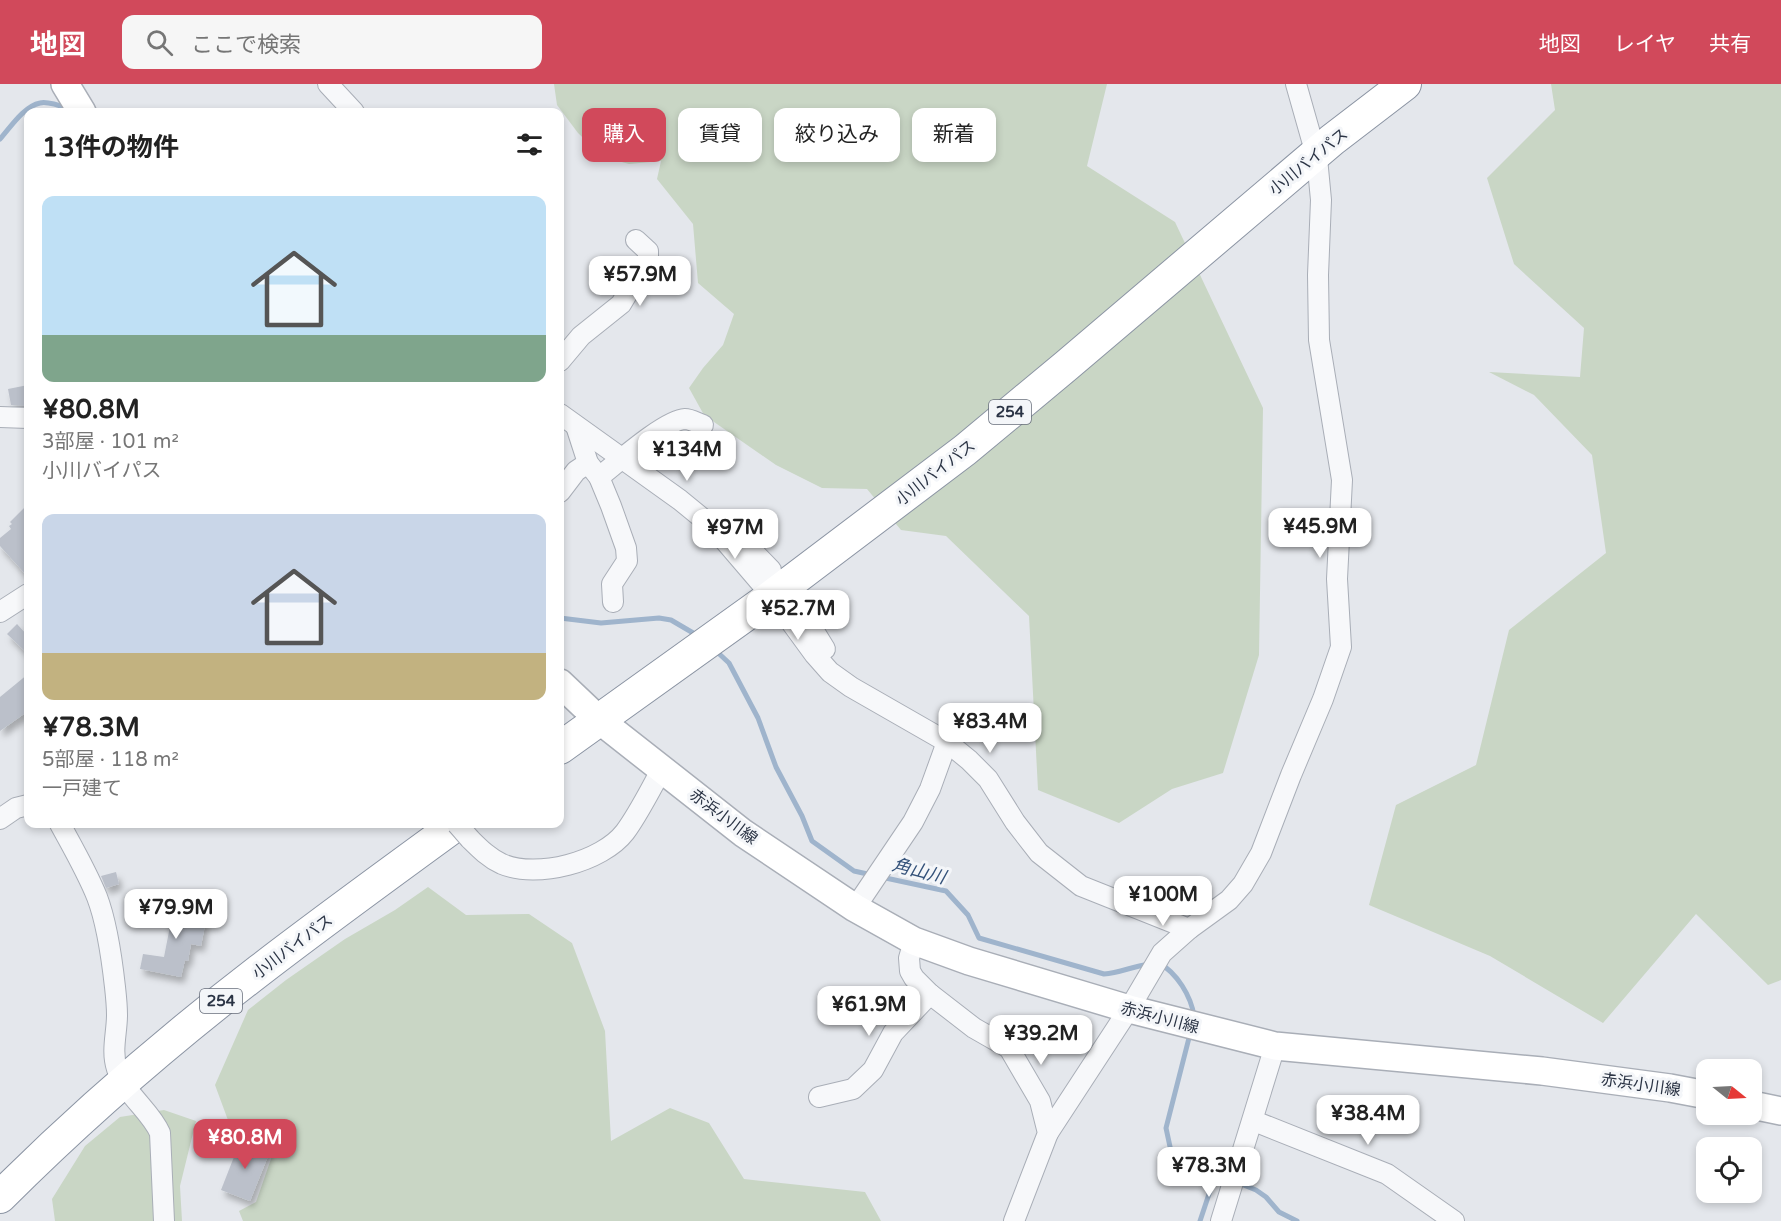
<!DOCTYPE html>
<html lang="ja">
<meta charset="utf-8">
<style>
body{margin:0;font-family:"Varela Round","Noto Sans JP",sans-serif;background:#f6f6f6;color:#222;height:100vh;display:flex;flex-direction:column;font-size:22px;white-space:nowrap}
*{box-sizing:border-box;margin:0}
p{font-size:20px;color:#767676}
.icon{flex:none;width:33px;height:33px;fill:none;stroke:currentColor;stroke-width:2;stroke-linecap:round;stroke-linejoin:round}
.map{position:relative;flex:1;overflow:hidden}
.drawer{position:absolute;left:24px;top:24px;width:540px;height:720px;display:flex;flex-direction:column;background:#fff;border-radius:12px;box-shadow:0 3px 9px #0003}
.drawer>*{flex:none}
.banner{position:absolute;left:582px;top:24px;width:570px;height:54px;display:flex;gap:12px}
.needle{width:39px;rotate:108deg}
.buttons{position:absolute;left:1696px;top:975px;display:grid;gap:12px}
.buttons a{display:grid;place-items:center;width:66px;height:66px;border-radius:12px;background:#fff;box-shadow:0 3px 9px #0003;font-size:30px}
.price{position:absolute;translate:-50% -51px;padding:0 14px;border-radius:12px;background:#fff;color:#222;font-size:20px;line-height:39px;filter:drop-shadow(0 2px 3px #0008)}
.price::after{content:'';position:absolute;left:50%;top:36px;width:18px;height:14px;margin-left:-9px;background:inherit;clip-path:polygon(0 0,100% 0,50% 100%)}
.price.selected{background:#d1495b;color:#fff}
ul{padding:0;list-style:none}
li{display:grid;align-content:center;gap:12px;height:318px;padding:0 18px}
li span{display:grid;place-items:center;height:186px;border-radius:12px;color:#555}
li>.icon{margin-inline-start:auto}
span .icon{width:108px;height:108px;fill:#fffc;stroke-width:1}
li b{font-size:26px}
h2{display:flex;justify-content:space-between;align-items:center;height:72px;padding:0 18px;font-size:26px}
.chip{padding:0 21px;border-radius:12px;background:#fff;box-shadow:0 3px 9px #0003;font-size:21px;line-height:54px}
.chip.selected{background:#d1495b;color:#fff}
header{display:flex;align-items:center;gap:36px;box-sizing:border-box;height:84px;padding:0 30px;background:#d1495b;color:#fff}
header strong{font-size:28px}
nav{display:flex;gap:33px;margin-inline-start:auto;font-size:21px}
.search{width:420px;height:54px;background:#f6f6f6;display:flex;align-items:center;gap:15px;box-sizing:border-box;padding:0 21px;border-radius:12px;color:#767676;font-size:22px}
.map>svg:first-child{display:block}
</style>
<header>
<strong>地図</strong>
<div class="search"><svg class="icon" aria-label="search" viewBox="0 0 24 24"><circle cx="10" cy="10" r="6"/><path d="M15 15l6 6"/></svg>ここで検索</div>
<nav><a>地図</a><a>レイヤ</a><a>共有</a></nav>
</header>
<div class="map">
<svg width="1781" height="1137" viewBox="0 0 1781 1137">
<defs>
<filter id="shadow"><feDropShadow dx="3.5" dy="6" stdDeviation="3" flood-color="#0004"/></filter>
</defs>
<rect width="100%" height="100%" fill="#e4e7ec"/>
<g fill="#c9d6c5">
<path d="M554,0H1107L1087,82L1175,138L1263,324L1259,571L1223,689L1172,705L1119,739L1038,706L1029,532L946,452L901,446L867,405L822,404L776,381L704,331L689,304L703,284L723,261L734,230L698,199L693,140L657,95L661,77L629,80L603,73L578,49L557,21Z"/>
<path d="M1551,0H1781V896L1768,901L1696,830L1603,939L1490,872L1369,821L1396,721L1476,681L1509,546L1606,469L1592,371L1534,311L1489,288L1580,293L1584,244L1514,180L1487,94L1555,26Z"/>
<path d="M428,803L466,831L529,830L572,859L605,947L611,1057L670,1024L709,1039L744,1095L865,1108L881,1137H243L239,1127L256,1118L272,1072L274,1055L252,1042L232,1047L215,1001L248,926L286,896L345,855L395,826Z"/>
<path d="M164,1026L196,1037L180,1102L182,1137H55L52,1115L85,1062L120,1033Z"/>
</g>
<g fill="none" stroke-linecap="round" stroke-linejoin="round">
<g stroke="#9fb4cc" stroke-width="5">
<path d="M0,55C10,44 24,22 40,19C48,17 61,22 69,25"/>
<path d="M560,534L601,539L659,534L671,536L700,553"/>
<path d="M714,565L729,579L758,634L776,683L802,732L812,757L854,787L872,791"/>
<path d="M881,793L946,807L968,831L979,854L1104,890C1120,889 1133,882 1150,880"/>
<path d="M1159,879C1177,889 1191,912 1194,932"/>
<path d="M1190,950L1166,1044L1172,1072L1256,1106L1266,1113L1279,1128L1297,1137"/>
<path d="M1200,1137L1216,1089"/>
</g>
</g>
<g fill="#bbc0ca" filter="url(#shadow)">
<path d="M28,301V322L11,321L8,305Z"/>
<path d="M28,420V493L0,462V454L11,445L9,442L12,440L10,438Z"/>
<path d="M17,540L28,552V570L7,550Z"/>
<path d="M28,590V627L0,647V613Z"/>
<path d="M116,788L119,800L106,804L101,792Z"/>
<path d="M162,809L179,816L175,827L196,831L195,834L206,836L201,862L191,860L188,877L185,876L181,893L140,885L143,870L164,873L172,832L156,826V823Z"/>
<path d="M241,1055L270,1067L250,1117L221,1106Z"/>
</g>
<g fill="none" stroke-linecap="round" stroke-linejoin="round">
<g stroke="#a9aeb7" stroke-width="22">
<g id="minor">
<path d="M328,0L354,28"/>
<path d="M560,277L581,252L621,220L648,175V167L636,156"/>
<path d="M560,330L680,416L713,443L772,512L815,571L830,588L851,603L947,658L969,676L988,695L1015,738L1039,769L1081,802L1189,845"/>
<path d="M0,333L28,334"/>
<path d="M576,342L588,379L599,393L611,422L626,464L627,477L612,500L613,518"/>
<path d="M599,393C617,379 665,336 685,335C691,335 697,339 703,341"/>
<path d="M560,408L576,387L588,379"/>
<path d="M724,446L739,453L771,486"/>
<path d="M798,521L825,565"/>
<path d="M0,528L28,510"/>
<path d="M0,735L16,724L28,721"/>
<path d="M60,740C73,764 87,788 97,813C107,839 112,876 115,903C116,912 117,922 117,931C117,949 111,967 117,985C126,1012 150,1026 160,1049L164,1137"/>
<path d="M470,755C480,765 489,774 502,780C537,795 602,778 625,748C639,729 650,706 662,685"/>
<path d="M855,824L913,738L930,705L947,658"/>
<path d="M914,857L909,874L910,887L914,894L930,910L974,944L1009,964L1040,1017L1048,1049L1014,1137"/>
<path d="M819,1013L853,1005L873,986L893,949L930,910"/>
<path d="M1254,1037L1387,1090L1454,1137"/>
<path d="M1048,1049L1129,925L1162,869L1189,845L1229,816L1243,800L1261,769L1291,691L1323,615L1341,563L1337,495L1342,396L1319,256L1318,191L1321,116L1317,74L1296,0"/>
<path d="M1221,1137L1275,962"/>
</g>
</g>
<g stroke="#a9aeb7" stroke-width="30">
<g id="secondary">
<path d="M65,0L82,28"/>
<path d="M560,599L598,635L743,749L855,824L914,857L969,877L1129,925L1275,962L1542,987L1670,1004L1707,1011"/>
<path d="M1752,1021L1781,1027"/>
</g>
</g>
<g stroke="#8b94a3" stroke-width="34">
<g id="trunk">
<path d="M560,664L772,512L965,366L1066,282L1332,56L1405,0"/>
<path d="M0,1113C81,1032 169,956 260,886C325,836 391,788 457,740"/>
</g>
</g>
<use href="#minor" stroke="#f7f8fa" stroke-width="20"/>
<use href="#secondary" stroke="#fff" stroke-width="27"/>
<use href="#trunk" stroke="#fff" stroke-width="32"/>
<g stroke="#a9aeb7" stroke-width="22" stroke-linecap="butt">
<path id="minor-bridge" d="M457,740L470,755"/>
</g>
<use href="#minor-bridge" stroke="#f7f8fa" stroke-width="20"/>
</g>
<g text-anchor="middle" stroke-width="6" stroke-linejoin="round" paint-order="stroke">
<g fill="#f4f6f9" stroke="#676e7b" stroke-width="1.5">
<rect x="989" y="316" width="42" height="24" rx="4.5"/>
<rect x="200" y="905" width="42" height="24" rx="4.5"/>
</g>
<g font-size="15" font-weight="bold" fill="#2b3445">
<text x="1010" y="333">254</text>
<text x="221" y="922">254</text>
</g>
<g font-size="16" fill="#2b3445" stroke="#f4f6f9">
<text transform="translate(1308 77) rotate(-39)" y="6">小川バイパス</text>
<text transform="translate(935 388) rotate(-38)" y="6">小川バイパス</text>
<text transform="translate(724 732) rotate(37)" y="6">赤浜小川線</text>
<text transform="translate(292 862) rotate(-37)" y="6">小川バイパス</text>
<text transform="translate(1160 933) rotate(15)" y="6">赤浜小川線</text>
<text transform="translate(1641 1000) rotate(8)" y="6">赤浜小川線</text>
</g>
<g font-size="18" font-style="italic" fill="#34527a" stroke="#f4f6f9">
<text transform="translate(919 787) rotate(15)" y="6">角山川</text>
</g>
</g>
</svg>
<div class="buttons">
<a><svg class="needle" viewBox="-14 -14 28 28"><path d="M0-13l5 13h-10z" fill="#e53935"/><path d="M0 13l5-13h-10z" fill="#767676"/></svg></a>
<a><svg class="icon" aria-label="locate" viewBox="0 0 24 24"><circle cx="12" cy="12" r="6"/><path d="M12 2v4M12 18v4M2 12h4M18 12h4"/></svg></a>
</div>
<b class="price" style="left:640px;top:223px">¥57.9M</b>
<b class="price" style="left:687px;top:398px">¥134M</b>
<b class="price" style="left:1320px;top:475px">¥45.9M</b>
<b class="price" style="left:735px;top:476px">¥97M</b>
<b class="price" style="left:798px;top:557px">¥52.7M</b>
<b class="price" style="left:990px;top:670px">¥83.4M</b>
<b class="price" style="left:1163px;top:843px">¥100M</b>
<b class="price" style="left:176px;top:856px">¥79.9M</b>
<b class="price" style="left:869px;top:953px">¥61.9M</b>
<b class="price" style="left:1041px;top:982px">¥39.2M</b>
<b class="price" style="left:1368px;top:1062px">¥38.4M</b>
<b class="price selected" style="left:245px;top:1086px">¥80.8M</b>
<b class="price" style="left:1209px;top:1114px">¥78.3M</b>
<div class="banner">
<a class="chip selected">購入</a>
<a class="chip">賃貸</a>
<a class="chip">絞り込み</a>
<a class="chip">新着</a>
</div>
<section class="drawer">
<h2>13件の物件<svg class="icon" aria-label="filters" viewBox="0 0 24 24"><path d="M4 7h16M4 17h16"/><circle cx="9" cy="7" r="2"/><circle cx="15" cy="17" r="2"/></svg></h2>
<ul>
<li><span style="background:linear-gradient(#bfe0f5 75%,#7fa58c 0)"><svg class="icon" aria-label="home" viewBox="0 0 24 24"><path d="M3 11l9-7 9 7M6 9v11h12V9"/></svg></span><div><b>¥80.8M</b><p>3部屋 · 101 m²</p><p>小川バイパス</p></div></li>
<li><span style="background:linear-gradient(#c9d6e8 75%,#c2b280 0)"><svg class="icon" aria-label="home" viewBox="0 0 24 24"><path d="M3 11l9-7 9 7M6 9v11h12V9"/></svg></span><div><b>¥78.3M</b><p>5部屋 · 118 m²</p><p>一戸建て</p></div></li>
</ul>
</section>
</div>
